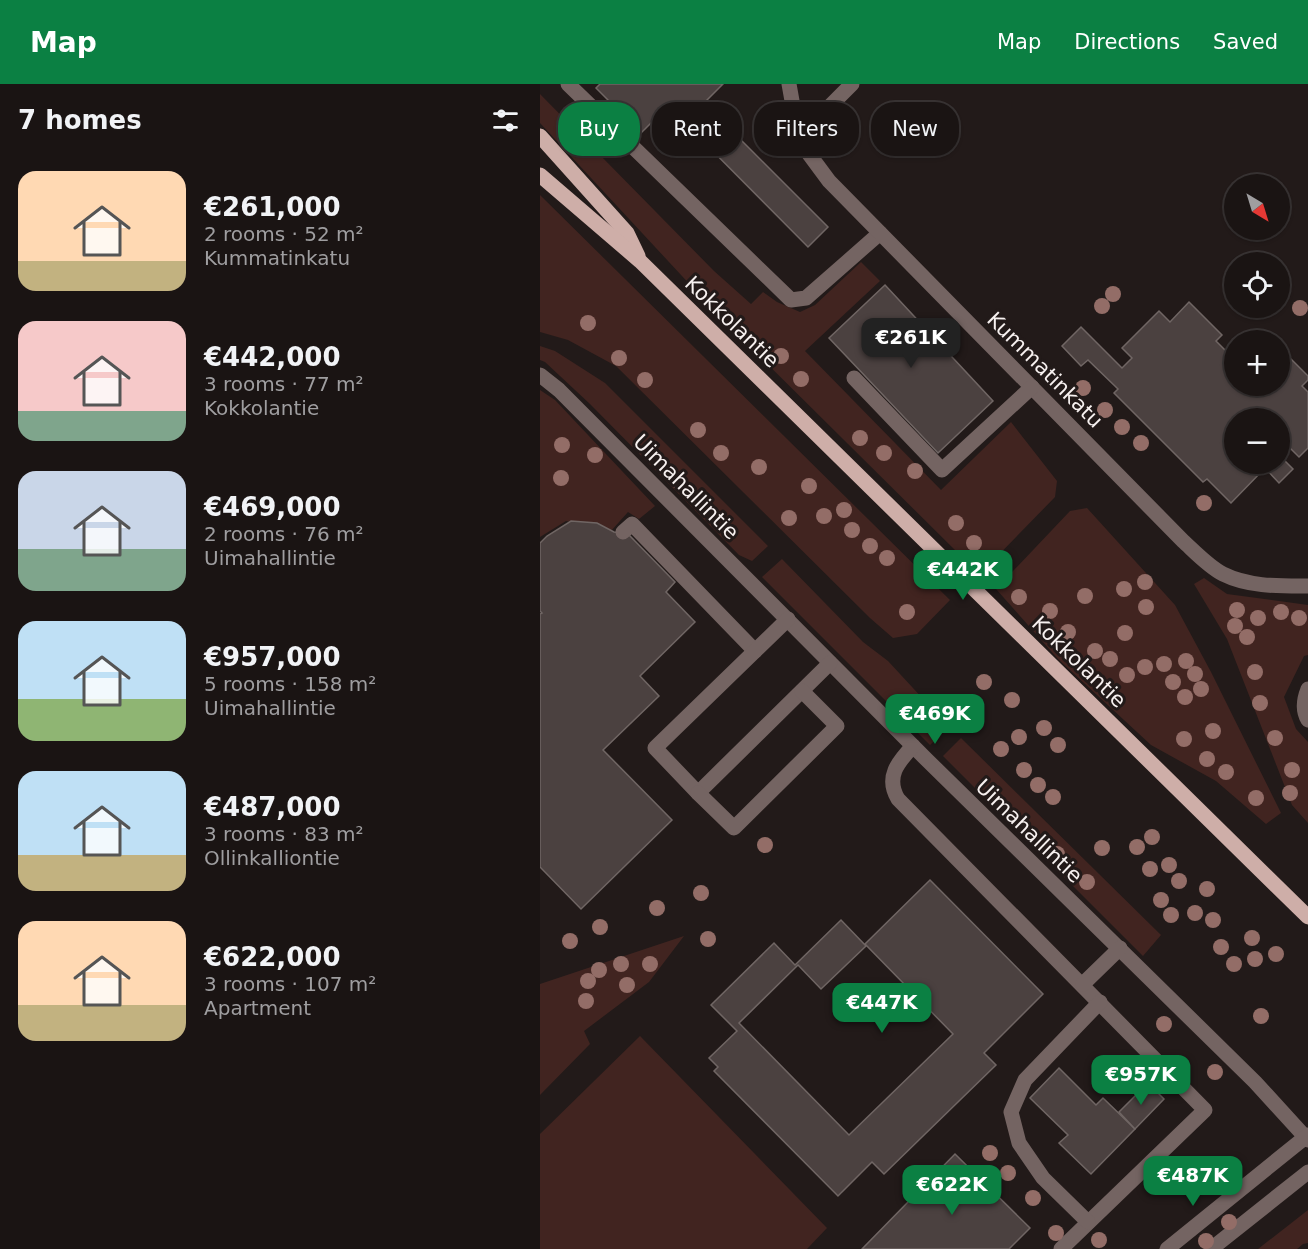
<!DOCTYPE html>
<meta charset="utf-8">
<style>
body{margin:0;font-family:"DejaVu Sans",sans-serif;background:#231d1c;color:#f1f3f6;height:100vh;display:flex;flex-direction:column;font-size:22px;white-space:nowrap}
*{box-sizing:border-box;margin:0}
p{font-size:20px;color:#9f9ea0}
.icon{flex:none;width:33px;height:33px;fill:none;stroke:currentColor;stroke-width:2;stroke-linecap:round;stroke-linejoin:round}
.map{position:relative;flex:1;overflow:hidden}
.side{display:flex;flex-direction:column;background:#1a1413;width:540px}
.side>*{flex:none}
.guide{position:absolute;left:18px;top:18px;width:570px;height:54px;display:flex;gap:12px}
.needle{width:39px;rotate:142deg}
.tools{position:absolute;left:684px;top:90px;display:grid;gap:12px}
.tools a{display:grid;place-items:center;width:66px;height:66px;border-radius:50%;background:#1a1413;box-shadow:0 2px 4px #0004,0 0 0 2px #383333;font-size:30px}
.price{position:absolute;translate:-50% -51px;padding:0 14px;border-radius:12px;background:#0b8043;color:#fff;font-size:20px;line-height:39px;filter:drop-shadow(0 2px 3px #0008)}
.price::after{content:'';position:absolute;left:50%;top:36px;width:18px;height:14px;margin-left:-9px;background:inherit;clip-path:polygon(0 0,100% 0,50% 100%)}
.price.selected{background:#222;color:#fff}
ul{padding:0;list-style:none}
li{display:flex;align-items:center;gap:18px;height:150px;padding:0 18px}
li span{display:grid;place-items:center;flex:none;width:168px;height:120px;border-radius:18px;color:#555}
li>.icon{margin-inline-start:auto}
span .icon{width:72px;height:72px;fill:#fffc;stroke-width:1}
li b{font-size:26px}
h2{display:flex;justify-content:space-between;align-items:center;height:72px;padding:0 18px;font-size:26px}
.tag{padding:0 21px;border-radius:24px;background:#1a1413;box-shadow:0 2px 4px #0004,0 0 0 2px #383333;font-size:21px;line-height:54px}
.tag.selected{background:#0b8043;color:#fff}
header{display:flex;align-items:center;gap:36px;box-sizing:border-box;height:84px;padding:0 30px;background:#0b8043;color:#fff}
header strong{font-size:28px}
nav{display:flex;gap:33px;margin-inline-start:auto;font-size:21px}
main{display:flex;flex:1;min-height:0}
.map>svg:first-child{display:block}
</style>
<header>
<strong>Map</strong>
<nav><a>Map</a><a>Directions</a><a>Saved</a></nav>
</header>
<main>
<section class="side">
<h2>7 homes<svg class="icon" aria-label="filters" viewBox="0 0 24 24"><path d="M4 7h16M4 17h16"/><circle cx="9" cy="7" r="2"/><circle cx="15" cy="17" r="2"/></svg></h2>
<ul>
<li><span style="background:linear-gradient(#ffd9b3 75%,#c2b280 0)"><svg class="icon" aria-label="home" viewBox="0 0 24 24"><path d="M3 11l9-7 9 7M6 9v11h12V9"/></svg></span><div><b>€261,000</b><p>2 rooms · 52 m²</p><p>Kummatinkatu</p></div></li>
<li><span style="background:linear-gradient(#f6c9c9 75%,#7fa58c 0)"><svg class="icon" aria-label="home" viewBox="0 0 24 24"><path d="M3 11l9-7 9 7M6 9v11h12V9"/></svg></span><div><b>€442,000</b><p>3 rooms · 77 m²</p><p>Kokkolantie</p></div></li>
<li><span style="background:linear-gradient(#c9d6e8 65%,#7fa58c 0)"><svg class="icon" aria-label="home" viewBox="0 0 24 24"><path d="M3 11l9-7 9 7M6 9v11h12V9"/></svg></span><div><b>€469,000</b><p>2 rooms · 76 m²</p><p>Uimahallintie</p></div></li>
<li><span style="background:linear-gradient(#bfe0f5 65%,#8fb573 0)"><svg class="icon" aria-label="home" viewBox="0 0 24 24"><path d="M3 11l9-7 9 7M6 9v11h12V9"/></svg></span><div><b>€957,000</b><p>5 rooms · 158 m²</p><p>Uimahallintie</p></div></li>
<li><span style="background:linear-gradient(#bfe0f5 70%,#c2b280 0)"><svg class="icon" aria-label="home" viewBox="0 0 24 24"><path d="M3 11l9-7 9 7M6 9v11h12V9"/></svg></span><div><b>€487,000</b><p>3 rooms · 83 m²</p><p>Ollinkalliontie</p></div></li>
<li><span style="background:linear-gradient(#ffd9b3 70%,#c2b280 0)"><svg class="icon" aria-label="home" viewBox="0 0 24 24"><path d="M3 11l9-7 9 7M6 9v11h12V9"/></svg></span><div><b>€622,000</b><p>3 rooms · 107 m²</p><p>Apartment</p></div></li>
</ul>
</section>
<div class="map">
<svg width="768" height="1165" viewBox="0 0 768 1165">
<rect width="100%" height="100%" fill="#221a19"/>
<g fill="#412420">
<path d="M0,10L174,187L211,220L223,208L237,218L260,228L275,221L321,178L340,197L265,267L401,406L471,338L517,397L515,413L443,487L422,473L180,233L0,39Z"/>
<path d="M0,111L410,516L377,550L353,554L330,534L76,282L28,256L0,248Z"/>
<path d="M0,262L15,267L65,299L228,462L212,477L199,471L50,320L5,278L0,276Z"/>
<path d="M0,306L15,316L115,422L99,435L88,428L71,447L26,437L0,453Z"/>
<path d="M547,424L635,521L671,588L741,729L726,740L676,697L611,661L518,575L456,505L530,427Z"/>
<path d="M242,475L323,558L348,577L409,643L390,661L222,493Z"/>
<path d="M664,494L687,510L768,521V571L764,572L744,613L756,645L768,658V739L752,721L687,555L654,500Z"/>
<path d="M421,654L621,851L603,872L403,672Z"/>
<path d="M144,852L109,898L44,947L50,960L0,1011V900Z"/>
<path d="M100,952L287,1144L267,1165H0V1050Z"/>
<path d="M768,1126V1159L763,1160L757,1165H718Z"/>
</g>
<g fill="#4b4140" stroke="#706664" stroke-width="1.5" fill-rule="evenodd">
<path d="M60,0H183L164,19L288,143L268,163L128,22L101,49L56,4Z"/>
<path d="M345,201L453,317L398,369L289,254Z"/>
<path d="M649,218L682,251L676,257L694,275V302H740V272L744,268L768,292V296L762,302L768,308V364L759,373L749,363L740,372L753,385L739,399L725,384L691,419L667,395L663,398L574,309L578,305L548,276L541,282L522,262L541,243L582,284L592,274L582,264L619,227L630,238ZM694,334H740V380H694Z"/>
<path d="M31,437L57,439L74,448L89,451L135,498L126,508L155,538L100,592L119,612L63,666L132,736L41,825L0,783V530L2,529L0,527V459L7,452Z"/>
<path d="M390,796L503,910L444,969L456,981L344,1090L332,1078L298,1112L174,987L178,983L169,974L197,947L171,921L234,859L255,881L301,836L326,862L281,905L258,881L199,939L309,1051L413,950L325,860Z"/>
<path d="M519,984L556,1021L563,1014L595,1045L551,1090L519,1059L528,1051L490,1014Z"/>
<path d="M608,999L624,1015L595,1045L579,1028Z"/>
<path d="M415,1070L490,1144L469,1165H322Z"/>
</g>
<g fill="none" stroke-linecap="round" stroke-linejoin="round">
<g stroke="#746462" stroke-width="15">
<path d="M28,0L251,216L266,214L340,149"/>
<path d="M249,0L254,28L269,70L289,97L643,457C655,468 669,483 683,490C709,503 740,502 768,502"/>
<path d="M261,47L279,33L312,0"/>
<path d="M0,291L19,306L386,675L715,998L768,1056"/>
<path d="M314,294L402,386L492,303"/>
<path d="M83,448L92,440L215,567"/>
<path d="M248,535L115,664L158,709L290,579"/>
<path d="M768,605C764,615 762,626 768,636"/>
<path d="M373,662C358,678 345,693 358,715L665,1026L521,1165"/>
<path d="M158,709L194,744L297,642L262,607"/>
<path d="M543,900L580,864"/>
<path d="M548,1138L503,1094L479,1059L471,1028L485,996L560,918"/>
<path d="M627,1165L768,1051"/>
<path d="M671,1165L768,1088"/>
</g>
<g stroke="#ceaea8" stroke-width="15">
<path d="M0,52L87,149L98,172"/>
<path d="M0,91L100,177L768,833"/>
</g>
</g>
<g fill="#936d67">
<circle cx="573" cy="210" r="8"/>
<circle cx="562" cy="222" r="8"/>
<circle cx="760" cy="224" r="8"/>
<circle cx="48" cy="239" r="8"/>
<circle cx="241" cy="272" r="8"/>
<circle cx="79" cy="274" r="8"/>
<circle cx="261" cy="295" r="8"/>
<circle cx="105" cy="296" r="8"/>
<circle cx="543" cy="304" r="8"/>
<circle cx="565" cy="326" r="8"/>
<circle cx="582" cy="343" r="8"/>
<circle cx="158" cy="346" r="8"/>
<circle cx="320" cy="354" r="8"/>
<circle cx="601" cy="359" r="8"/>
<circle cx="22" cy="361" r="8"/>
<circle cx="181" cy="369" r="8"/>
<circle cx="344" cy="369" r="8"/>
<circle cx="55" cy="371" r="8"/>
<circle cx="219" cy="383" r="8"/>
<circle cx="375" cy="387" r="8"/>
<circle cx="21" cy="394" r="8"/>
<circle cx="137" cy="396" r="8"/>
<circle cx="269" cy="402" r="8"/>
<circle cx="664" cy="419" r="8"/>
<circle cx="304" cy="426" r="8"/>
<circle cx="284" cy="432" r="8"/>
<circle cx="249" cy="434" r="8"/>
<circle cx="416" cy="439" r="8"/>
<circle cx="312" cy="446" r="8"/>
<circle cx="434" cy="459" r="8"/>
<circle cx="330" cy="462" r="8"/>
<circle cx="347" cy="474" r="8"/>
<circle cx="436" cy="474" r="8"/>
<circle cx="605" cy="498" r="8"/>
<circle cx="584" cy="505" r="8"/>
<circle cx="545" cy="512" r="8"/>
<circle cx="479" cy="513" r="8"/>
<circle cx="606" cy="523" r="8"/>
<circle cx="697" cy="526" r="8"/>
<circle cx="510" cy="527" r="8"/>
<circle cx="367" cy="528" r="8"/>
<circle cx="741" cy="528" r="8"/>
<circle cx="718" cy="534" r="8"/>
<circle cx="759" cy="534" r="8"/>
<circle cx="695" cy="542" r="8"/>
<circle cx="528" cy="548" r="8"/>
<circle cx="585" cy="549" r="8"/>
<circle cx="707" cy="553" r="8"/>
<circle cx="555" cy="567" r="8"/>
<circle cx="570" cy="575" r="8"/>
<circle cx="646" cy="577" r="8"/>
<circle cx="624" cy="580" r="8"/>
<circle cx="605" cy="583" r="8"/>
<circle cx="715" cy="588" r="8"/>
<circle cx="655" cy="590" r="8"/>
<circle cx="587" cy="591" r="8"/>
<circle cx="444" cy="598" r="8"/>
<circle cx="633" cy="598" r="8"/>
<circle cx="661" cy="605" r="8"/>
<circle cx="645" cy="613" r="8"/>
<circle cx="472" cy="616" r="8"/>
<circle cx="720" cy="619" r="8"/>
<circle cx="504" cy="644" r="8"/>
<circle cx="673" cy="647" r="8"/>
<circle cx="479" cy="653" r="8"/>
<circle cx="735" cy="654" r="8"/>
<circle cx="644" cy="655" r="8"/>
<circle cx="518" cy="661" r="8"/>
<circle cx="461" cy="665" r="8"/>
<circle cx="667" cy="675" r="8"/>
<circle cx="484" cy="686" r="8"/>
<circle cx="752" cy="686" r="8"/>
<circle cx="686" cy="688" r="8"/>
<circle cx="498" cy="701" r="8"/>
<circle cx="750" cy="709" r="8"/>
<circle cx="513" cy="713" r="8"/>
<circle cx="716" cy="714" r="8"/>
<circle cx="612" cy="753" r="8"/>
<circle cx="225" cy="761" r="8"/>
<circle cx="597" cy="763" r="8"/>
<circle cx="562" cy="764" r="8"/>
<circle cx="517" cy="770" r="8"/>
<circle cx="629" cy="781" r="8"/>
<circle cx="610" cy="785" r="8"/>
<circle cx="639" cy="797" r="8"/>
<circle cx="547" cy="798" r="8"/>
<circle cx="667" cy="805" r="8"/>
<circle cx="161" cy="809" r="8"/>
<circle cx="621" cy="816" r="8"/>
<circle cx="117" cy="824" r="8"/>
<circle cx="655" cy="829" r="8"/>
<circle cx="631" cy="831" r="8"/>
<circle cx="673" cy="836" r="8"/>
<circle cx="60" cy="843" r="8"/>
<circle cx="712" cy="854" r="8"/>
<circle cx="168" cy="855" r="8"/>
<circle cx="30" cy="857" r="8"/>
<circle cx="681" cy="863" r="8"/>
<circle cx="736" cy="870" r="8"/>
<circle cx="715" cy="875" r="8"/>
<circle cx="81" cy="880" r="8"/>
<circle cx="110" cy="880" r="8"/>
<circle cx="694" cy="880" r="8"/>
<circle cx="59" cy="886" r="8"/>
<circle cx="48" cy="897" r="8"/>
<circle cx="87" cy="901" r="8"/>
<circle cx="46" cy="917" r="8"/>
<circle cx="721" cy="932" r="8"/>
<circle cx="624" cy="940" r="8"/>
<circle cx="675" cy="988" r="8"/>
<circle cx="450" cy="1069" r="8"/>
<circle cx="468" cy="1089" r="8"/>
<circle cx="493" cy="1114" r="8"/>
<circle cx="689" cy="1138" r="8"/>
<circle cx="516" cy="1149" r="8"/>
<circle cx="559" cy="1156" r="8"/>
<circle cx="666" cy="1157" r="8"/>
</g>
<g text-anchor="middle" stroke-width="6" stroke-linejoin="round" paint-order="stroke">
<g font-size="21" fill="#f7f1f0" stroke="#221a19">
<text transform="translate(192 238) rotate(44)" y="7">Kokkolantie</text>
<text transform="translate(505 286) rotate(45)" y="7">Kummatinkatu</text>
<text transform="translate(146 403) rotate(45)" y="7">Uimahallintie</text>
<text transform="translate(539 578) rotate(44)" y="7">Kokkolantie</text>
<text transform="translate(489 747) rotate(44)" y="7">Uimahallintie</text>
</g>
</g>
</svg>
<div class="tools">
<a><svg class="needle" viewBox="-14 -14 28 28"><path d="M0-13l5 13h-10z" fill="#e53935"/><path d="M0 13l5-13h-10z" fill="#9f9ea0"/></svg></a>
<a><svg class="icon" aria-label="locate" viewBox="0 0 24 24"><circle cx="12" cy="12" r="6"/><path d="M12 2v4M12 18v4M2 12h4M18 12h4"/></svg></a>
<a>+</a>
<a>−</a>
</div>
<b class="price selected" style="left:371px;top:285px">€261K</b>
<b class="price" style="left:423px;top:517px">€442K</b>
<b class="price" style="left:395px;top:661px">€469K</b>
<b class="price" style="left:342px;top:950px">€447K</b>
<b class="price" style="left:601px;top:1022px">€957K</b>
<b class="price" style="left:653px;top:1123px">€487K</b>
<b class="price" style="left:412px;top:1132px">€622K</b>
<div class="guide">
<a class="tag selected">Buy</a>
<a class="tag">Rent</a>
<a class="tag">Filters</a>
<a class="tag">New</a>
</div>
</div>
</main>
